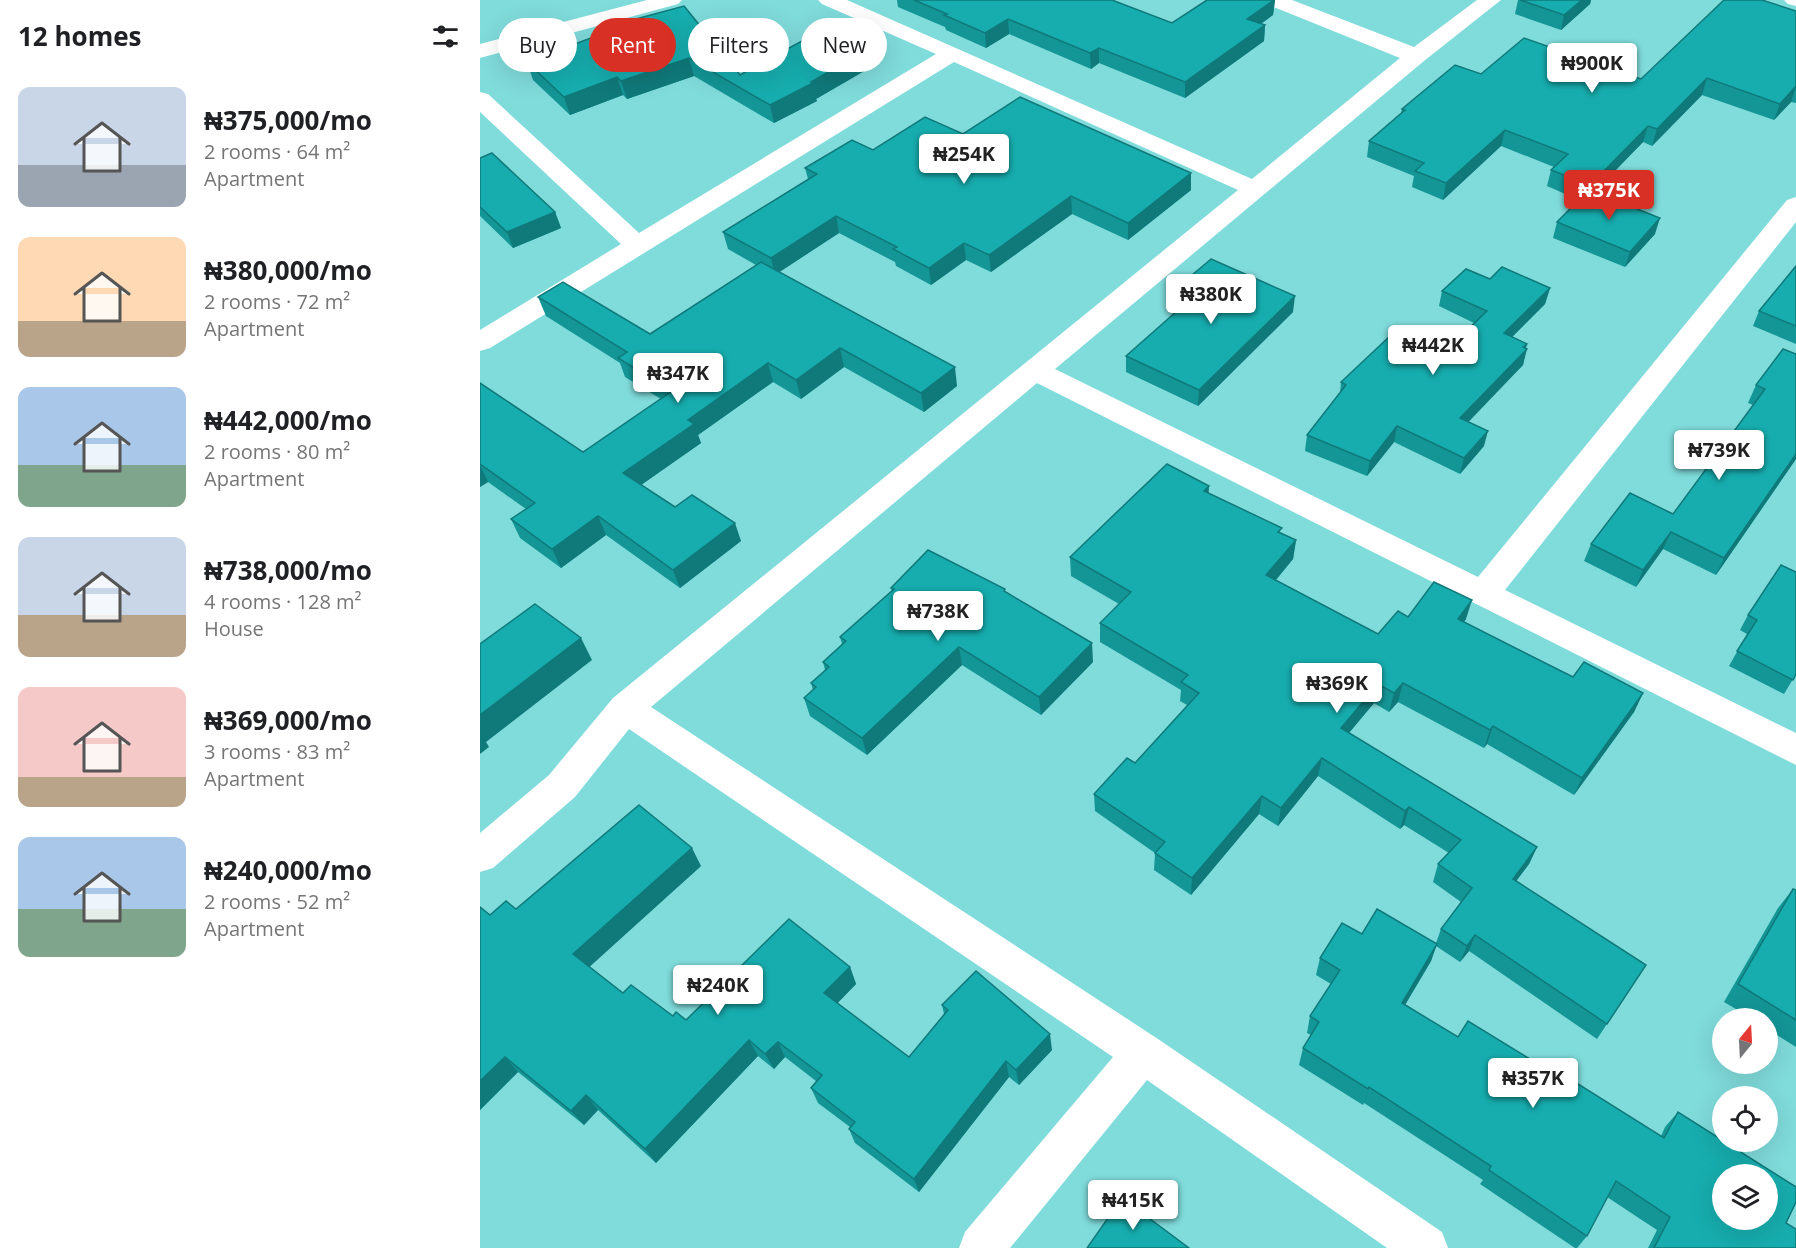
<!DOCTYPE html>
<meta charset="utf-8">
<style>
body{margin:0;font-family:"Open Sans",sans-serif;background:#f6f6f6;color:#202124;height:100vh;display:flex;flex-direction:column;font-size:22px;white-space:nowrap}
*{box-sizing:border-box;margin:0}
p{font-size:20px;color:#757577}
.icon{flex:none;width:33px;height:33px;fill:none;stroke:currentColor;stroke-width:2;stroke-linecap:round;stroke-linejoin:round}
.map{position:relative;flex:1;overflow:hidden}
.side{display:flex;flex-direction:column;background:#fff;width:480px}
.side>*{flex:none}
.top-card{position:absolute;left:18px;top:18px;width:570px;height:54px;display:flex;gap:12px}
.needle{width:39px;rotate:18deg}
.buttons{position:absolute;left:1232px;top:1008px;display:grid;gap:12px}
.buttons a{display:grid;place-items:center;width:66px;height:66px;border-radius:50%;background:#fff;box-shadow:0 6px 24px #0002;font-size:30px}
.price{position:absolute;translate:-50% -51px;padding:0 14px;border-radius:6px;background:#fff;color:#222;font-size:20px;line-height:39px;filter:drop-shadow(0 2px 3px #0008)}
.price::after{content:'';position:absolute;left:50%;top:36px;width:18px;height:14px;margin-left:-9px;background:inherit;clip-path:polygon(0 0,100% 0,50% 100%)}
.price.selected{background:#d93025;color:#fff}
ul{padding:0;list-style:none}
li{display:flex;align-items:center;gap:18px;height:150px;padding:0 18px}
li span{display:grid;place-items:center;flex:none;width:168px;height:120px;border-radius:12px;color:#555}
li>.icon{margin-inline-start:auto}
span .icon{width:72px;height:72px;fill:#fffc;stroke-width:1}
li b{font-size:26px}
h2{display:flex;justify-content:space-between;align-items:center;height:72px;padding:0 18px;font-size:26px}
.tag{padding:0 21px;border-radius:27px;background:#fff;box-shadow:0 6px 24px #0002;font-size:21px;line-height:54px}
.tag.selected{background:#d93025;color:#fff}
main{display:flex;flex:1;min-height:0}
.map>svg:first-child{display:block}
</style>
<main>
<section class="side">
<h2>12 homes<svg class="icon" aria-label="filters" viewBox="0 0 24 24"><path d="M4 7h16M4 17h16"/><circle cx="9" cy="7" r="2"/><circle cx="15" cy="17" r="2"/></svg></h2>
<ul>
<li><span style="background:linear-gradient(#c9d6e8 65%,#9aa5b1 0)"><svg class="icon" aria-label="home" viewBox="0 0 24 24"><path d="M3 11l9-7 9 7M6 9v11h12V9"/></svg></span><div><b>₦375,000/mo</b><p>2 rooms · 64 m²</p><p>Apartment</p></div></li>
<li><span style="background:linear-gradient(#ffd9b3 70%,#b9a48a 0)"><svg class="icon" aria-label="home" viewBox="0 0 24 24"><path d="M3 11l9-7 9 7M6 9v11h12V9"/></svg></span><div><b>₦380,000/mo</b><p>2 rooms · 72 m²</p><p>Apartment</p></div></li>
<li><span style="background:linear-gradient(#a9c7e8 65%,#7fa58c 0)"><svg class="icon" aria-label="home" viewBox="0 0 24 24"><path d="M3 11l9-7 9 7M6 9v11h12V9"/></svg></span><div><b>₦442,000/mo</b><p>2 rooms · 80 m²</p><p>Apartment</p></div></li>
<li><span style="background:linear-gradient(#c9d6e8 65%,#b9a48a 0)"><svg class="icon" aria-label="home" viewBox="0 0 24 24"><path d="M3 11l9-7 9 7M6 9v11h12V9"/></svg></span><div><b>₦738,000/mo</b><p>4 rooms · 128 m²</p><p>House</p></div></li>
<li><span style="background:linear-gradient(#f6c9c9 75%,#b9a48a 0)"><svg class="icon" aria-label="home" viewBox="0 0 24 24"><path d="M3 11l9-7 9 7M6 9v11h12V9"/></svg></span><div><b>₦369,000/mo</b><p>3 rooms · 83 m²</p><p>Apartment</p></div></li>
<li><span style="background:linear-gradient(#a9c7e8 60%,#7fa58c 0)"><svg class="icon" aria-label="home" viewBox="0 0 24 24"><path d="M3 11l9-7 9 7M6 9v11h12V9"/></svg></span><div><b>₦240,000/mo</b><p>2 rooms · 52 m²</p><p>Apartment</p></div></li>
</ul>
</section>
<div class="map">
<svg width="1316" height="1248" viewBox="0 0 1316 1248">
<rect width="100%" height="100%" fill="#80dbdb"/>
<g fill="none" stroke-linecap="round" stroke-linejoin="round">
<g fill="#fff" fill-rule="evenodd">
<path d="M338,0H367L772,179L920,58L786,4L782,0H812L934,47L997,0H1021L944,61L575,369L998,577L1307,200L1316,197V222L1025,590L1316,733V765L557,383L171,707L678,1039L962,1232L968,1248H907L667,1080L530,1248H479L485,1232L633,1057L149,729L95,797L13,868L0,872V833L69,775L133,698L758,190L474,62L10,348L0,351V330L141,244L0,112V92L8,94L159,233L456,54L342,4Z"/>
<path d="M1304,0H1316V6L1308,4Z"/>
</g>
<path fill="#fff" fill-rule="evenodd" d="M167,0H202L198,4L0,58V44Z"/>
</g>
<g fill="#149596">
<path d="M417,0H632L692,23L727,0H795L793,15L781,24L785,25L784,41L705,98L619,63L611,69L529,34L506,48L466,30L465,27L418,7Z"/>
<path d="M1038,0H1111L1110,4L1081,30L1035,14Z"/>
<path d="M1316,11V103L1311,102L1294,120L1222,95L1172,146L1163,142L1114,192L1175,234L1145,267L1073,238L1077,222L1099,200L1067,186L1071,170L1074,167L1021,146L963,200L932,187L934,176L887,157L889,141L921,113L922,109L1001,74L1161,79Z"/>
<path d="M141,23L260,75L395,45L398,63L336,99L337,101L294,123L214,76L147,99L143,95L90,115L53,80L47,62L142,26Z"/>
<path d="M483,134L711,190L648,240L592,214L511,272L486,260L451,285L416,266L415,262L359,233L299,272L477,386L444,412L364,367L321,399L293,382L218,435L221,443L161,485L195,507L261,541L200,588L126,535L81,568L40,538L31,519L46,509L8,482L0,487V383L103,452L181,399L145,377L140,363L66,316L58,297L170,334L276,265L248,249L243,232L328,179L325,168L393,150Z"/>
<path d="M0,158L75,212L81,228L33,248L0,216Z"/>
<path d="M1316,266V344L1273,326L1279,311Z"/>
<path d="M1010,279L1070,288L1065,304L1032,337L1047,344L1043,365L988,421L1004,446L980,474L914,442L887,476L825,451L827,435L860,393L861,382L955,361L994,323L959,306L962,291Z"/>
<path d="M706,280L813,312L718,406L646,372V356L711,298L705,296Z"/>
<path d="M1303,349L1316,459L1236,575L1183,549L1156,587L1104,561L1111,544L1193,514L1273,405L1268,403L1276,385Z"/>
<path d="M729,493L802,533L816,540L813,559L796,580L898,634L928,617L986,619L984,622L1093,677L1163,693L1154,712L1094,795L1007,744L1004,748L918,702L909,712L894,703L869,733L1057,847L1049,864L1036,881L1166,965L1117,1039L989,951L980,962L956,946L951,961L925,1005L978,1037L1066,1069L1181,1136L1185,1127L1198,1112L1306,1223L1316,1248H1168L1177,1230L1127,1197L1107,1236L1097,1248H1095L1000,1184L1003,1180L884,1103L883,1105L819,1065L823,1048L831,1035L827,1033L830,1016L851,984L836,975L840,958L882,934L956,943L961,929L981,902L953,882L958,864L969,853L924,825L920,829L838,776L798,826L779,814L711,895L674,870L675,853L615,811L614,794L655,763L707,705L700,701L701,690L620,642V623L639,604L591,576L590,557Z"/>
<path d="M1301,565L1316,674L1304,694L1249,666L1267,634L1260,630L1268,615Z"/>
<path d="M411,588L526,592L613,662L561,715L482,665L387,755L330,716L324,698L333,690L331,683L345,670L343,662L362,644L360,637L412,591Z"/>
<path d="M221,866L109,966L143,993L193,1016L206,1020L370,967L376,984L357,1003L429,1057L464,1014L462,1005L572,1050L539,1085L529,1077L439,1192L375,1143L369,1129L370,1127L338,1103L331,1088L336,1081L305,1057L294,1069L278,1056L176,1163L118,1110L104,1125L38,1072L0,1110V907L10,915Z"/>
<path d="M1313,889L1316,890V1047L1287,1029V1018H1271L1244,1002L1298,908Z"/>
</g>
<g fill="#10797a">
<path d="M789,0H795L793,15L766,34L767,19Z"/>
<path d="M1102,0H1111L1110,4L1081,30L1084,15Z"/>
<path d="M528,19L529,34L506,48L505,33Z"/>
<path d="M785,25L784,41L705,98V82Z"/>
<path d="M395,45L398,63L336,99L337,101L294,123L290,105Z"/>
<path d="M619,48V63L611,69L610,53Z"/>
<path d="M209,58L214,76L147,99L141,81Z"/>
<path d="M137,77L143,95L90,115L84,97Z"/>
<path d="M1227,78L1222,95L1172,146L1177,129Z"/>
<path d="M1316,86L1311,102L1294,120L1300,104Z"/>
<path d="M1168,126L1163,142L1105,202L1110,185Z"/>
<path d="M1025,130L1021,146L963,200L966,183Z"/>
<path d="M711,173V190L648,240V223Z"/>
<path d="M591,196L592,214L511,272L509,255Z"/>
<path d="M75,212L81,228L33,248L27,232Z"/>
<path d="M356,216L359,233L295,275L291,258Z"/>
<path d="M1180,218L1175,234L1145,267L1150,252Z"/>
<path d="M484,243L486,260L451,285L449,268Z"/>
<path d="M1070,288L1065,304L1020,349L1024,333Z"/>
<path d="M815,296L813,312L718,406L719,390Z"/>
<path d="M1047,344L1044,352L1047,349L1043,365L977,434L980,418Z"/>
<path d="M360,348L364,367L321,399L316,380Z"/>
<path d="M288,363L293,382L218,435L221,443L151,492L143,473L208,420Z"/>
<path d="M475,367L477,386L444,412L441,393Z"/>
<path d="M917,426L914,442L887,476L890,461Z"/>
<path d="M1008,431L1004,446L980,474L984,458Z"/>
<path d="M1316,454V459L1236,575L1244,558Z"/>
<path d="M0,465L8,482L0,487Z"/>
<path d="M729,486L728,506L724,491Z"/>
<path d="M118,516L126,535L81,568L72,549Z"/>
<path d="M255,523L261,541L200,588L193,570Z"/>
<path d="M1191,532L1183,549L1156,587L1163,570Z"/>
<path d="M816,540L813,559L784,594L786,575Z"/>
<path d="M992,600L986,619L973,638L978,619Z"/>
<path d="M101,638L112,660L6,742L9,747L0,754V715Z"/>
<path d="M612,643L613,662L561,715L559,697Z"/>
<path d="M479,647L482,665L387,755L382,738Z"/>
<path d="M923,683L918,702L909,712L914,693Z"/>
<path d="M898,684L894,703L857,747L861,728Z"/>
<path d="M1163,693L1154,712L1094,795L1102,778Z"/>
<path d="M1013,726L1007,744L1004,748L1010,730Z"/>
<path d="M842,758L838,776L798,826L801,808Z"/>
<path d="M782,796L779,814L711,895L712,878Z"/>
<path d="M929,807L924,825L920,829L925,811Z"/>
<path d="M1057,847L1049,864L1025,896L1033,879Z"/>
<path d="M212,848L221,866L105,971L93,954Z"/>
<path d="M995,935L989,951L980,962L987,946Z"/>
<path d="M957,944L951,961L916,1020L922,1003Z"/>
<path d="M370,967L376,984L351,1010L344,993Z"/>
<path d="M570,1034L572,1050L539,1085L536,1070Z"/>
<path d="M269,1040L278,1056L176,1163L165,1149Z"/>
<path d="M298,1042L305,1057L294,1069L285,1054Z"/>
<path d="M25,1057L38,1072L0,1110V1081Z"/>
<path d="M526,1061L529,1077L439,1192L434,1179Z"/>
<path d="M106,1095L118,1110L104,1125L91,1111Z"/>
</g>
<g fill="#17adae" stroke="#10797a" stroke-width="1.5" fill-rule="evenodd">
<path d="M434,0H632L692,23L727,0H794L767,19L785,25L705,82L619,48L610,53L528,19L505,33L464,15L467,14Z"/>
<path d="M1040,0H1102L1084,15Z"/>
<path d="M1244,0H1282L1316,11V86L1300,104L1227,78L1177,129L1168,126L1110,185L1071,170L1088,154L1025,130L966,183L935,171L944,163L889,141L925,110L922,109L975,65L1001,74L1044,38L1161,79Z"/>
<path d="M204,6L260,75L351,25L395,45L331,82L333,83L290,105L209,58L141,81L137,77L84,97L47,62L143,26L141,23Z"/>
<path d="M540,97L711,173L648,223L591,196L509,255L484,243L449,268L413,249L417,247L356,216L291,258L243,232L337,174L325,168L372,140L393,150L445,117L483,134Z"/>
<path d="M12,153L75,212L27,232L0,207V158Z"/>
<path d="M1109,190L1180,218L1150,252L1077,222Z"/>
<path d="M731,259L815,296L719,390L646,356L723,288L706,280Z"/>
<path d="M281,262L475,367L441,393L360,348L316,380L288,363L208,420L214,424L143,473L195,507L212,495L255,523L193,570L118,516L72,549L31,519L55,503L0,464V383L103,452L192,391L138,358L147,352L58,297L83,282L170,334Z"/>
<path d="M1316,266V326L1279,311Z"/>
<path d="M1022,267L1070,288L1024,333L1047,344L1043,347L1047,349L980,418L1008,431L984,458L917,426L890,461L827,435L866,385L861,382L908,338L955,361L1007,311L962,291L986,269L1010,279Z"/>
<path d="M1303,349L1316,354V454L1244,558L1191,532L1163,570L1111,544L1150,493L1193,514L1285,389L1276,385Z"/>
<path d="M687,464L729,486L724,491L802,528L798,532L816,540L786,575L898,634L918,611L928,617L954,582L992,600L978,619L1093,677L1104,662L1163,693L1102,778L1013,726L1010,730L923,683L914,693L898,684L861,728L1057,847L1033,879L1166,965L1127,1024L995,935L987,946L961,929L992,888L958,864L981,840L929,807L925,811L842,758L801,808L782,796L712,878L675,853L685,842L614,794L647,758L655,763L719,693L701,682L708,675L620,623L651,592L590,557Z"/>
<path d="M448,550L525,589L524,591L612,643L559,697L479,647L382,738L324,698L336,687L331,683L349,667L343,662L366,641L360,637L414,589L411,588Z"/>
<path d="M1301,565L1316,572V674L1313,680L1257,651L1277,620L1268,615Z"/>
<path d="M55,604L101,638L0,715V644Z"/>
<path d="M159,805L212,848L93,954L143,993L151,985L193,1016L196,1012L206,1020L309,919L370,967L344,993L429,1057L468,1010L462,1005L496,971L570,1034L536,1070L526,1061L434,1179L369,1129L375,1122L331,1088L342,1075L298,1042L285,1054L269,1040L165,1149L106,1095L91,1111L25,1057L0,1081V907L10,915L26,901L36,909Z"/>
<path d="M1313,889L1316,890V1020L1258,984Z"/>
<path d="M897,909L957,944L922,1003L978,1037L988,1021L1066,1069L1068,1065L1184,1138L1198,1112L1242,1140V1142H1245L1316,1187V1202L1306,1223L1316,1229V1248H1174L1190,1217L1136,1181L1107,1236L1009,1170L1011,1166L889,1087L888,1089L823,1048L839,1022L830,1016L860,970L840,958L862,923L882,934ZM1242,1174H1287V1220H1242Z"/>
<path d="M642,1198L709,1248H607Z"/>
</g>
</svg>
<div class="buttons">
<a><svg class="needle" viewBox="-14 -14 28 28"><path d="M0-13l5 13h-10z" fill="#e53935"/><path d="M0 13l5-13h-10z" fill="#757577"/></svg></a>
<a><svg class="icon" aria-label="locate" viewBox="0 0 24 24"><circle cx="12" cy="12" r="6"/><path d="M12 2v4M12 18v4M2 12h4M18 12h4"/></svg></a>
<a><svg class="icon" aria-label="layers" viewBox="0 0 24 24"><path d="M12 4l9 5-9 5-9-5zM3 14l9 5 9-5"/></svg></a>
</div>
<b class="price" style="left:1112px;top:94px">₦900K</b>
<b class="price" style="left:484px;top:185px">₦254K</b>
<b class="price selected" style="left:1129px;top:221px">₦375K</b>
<b class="price" style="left:731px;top:325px">₦380K</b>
<b class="price" style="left:953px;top:376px">₦442K</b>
<b class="price" style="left:198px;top:404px">₦347K</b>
<b class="price" style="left:1239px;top:481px">₦739K</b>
<b class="price" style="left:458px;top:642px">₦738K</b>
<b class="price" style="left:857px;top:714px">₦369K</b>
<b class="price" style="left:238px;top:1016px">₦240K</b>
<b class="price" style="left:1053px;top:1109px">₦357K</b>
<b class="price" style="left:653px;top:1231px">₦415K</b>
<div class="top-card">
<a class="tag">Buy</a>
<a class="tag selected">Rent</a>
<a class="tag">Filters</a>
<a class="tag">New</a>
</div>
</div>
</main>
